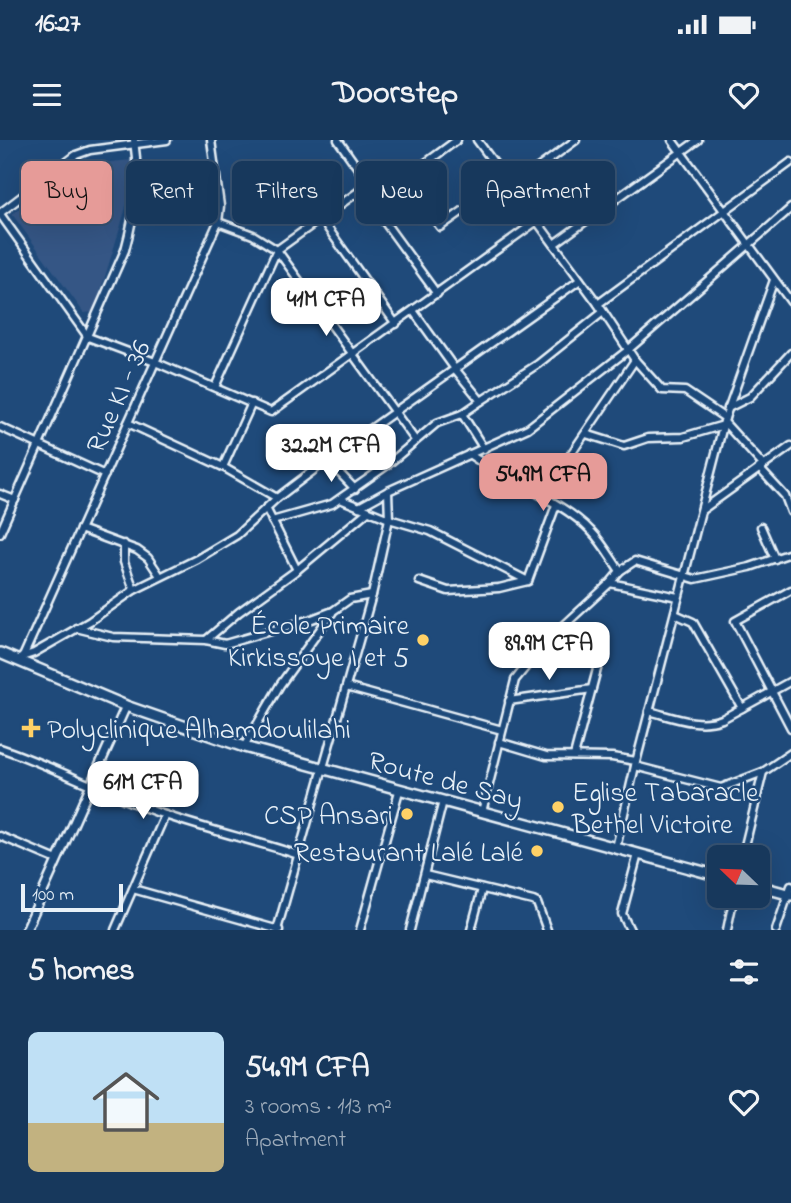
<!DOCTYPE html>
<meta charset="utf-8">
<style>
body{margin:0;font-family:"Indie Flower",sans-serif;background:#244365;color:#f1f3f6;height:100vh;display:flex;flex-direction:column;font-size:26px;white-space:nowrap}
*{box-sizing:border-box;margin:0}
p{font-size:23px;color:#9eacbb}
.icon{flex:none;width:38px;height:38px;fill:none;stroke:currentColor;stroke-width:2;stroke-linecap:round;stroke-linejoin:round}
.map{position:relative;height:790px;overflow:hidden}
.sheet{display:flex;flex-direction:column;background:#17385c;flex:1}
.sheet>*{flex:none}
.banner{position:absolute;left:21px;top:21px;width:749px;height:63px;display:flex;gap:14px}
.needle{width:46px;rotate:293deg}
.controls{position:absolute;left:707px;top:705px;display:grid;gap:14px}
.controls a{display:grid;place-items:center;width:63px;height:63px;border-radius:10px;background:#17385c;box-shadow:0 7px 28px #0002,0 0 0 2px #365272;font-size:35px}
.scale{position:absolute;left:21px;bottom:18px;width:102px;box-sizing:border-box;padding-left:7px;border:4px solid #e8f1f8;border-top:0;font-size:19px;line-height:24px;white-space:nowrap;color:#e8f1f8;-webkit-text-stroke:5px #1f4a7a;paint-order:stroke}
.price{position:absolute;translate:-50% -60px;padding:0 16px;border-radius:14px;background:#fff;color:#222;font-size:23px;line-height:46px;filter:drop-shadow(0 2px 4px #0008)}
.price::after{content:'';position:absolute;left:50%;top:42px;width:21px;height:16px;margin-left:-10px;background:inherit;clip-path:polygon(0 0,100% 0,50% 100%)}
.price.on{background:#e69b98;color:#111}
ul{padding:0;list-style:none}
li{display:flex;align-items:center;gap:21px;height:175px;padding:0 28px}
li+li{border-top:2px solid #365272}
li span{display:grid;place-items:center;flex:none;width:196px;height:140px;border-radius:10px;color:#555}
li>.icon{margin-inline-start:auto}
span .icon{width:84px;height:84px;fill:#fffc;stroke-width:1}
li b{font-size:30px}
h2{display:flex;justify-content:space-between;align-items:center;height:84px;padding:0 28px;font-size:30px}
.chip{padding:0 24px;border-radius:10px;background:#17385c;box-shadow:0 7px 28px #0002,0 0 0 2px #365272;font-size:24px;line-height:63px}
.chip.on{background:#e69b98;color:#111}
.status{display:flex;justify-content:space-between;align-items:center;height:49px;padding:0 35px;background:#17385c;direction:ltr}
.status svg{height:19px;fill:currentColor}
header{display:flex;justify-content:space-between;align-items:center;height:91px;padding:0 28px;background:#17385c;font-size:32px;font-weight:700}
.map>svg:first-child{display:block}
</style>
<div class="status"><b>16:27</b><svg viewBox="0 0 49 12"><path d="M0 12V9h3v3zM5 12V6h3v6zM10 12V3h3v9zM15 12V0h3v12zM26 1h20v11H26zM47 4h2v5h-2z"/></svg></div>
<header><svg class="icon" aria-label="menu" viewBox="0 0 24 24"><path d="M4 6h16M4 12h16M4 18h16"/></svg>Doorstep<svg class="icon" aria-label="heart" viewBox="0 0 24 24"><path d="M12 20l-8-8c-3-5 5-10 8-4 3-6 11-1 8 4z"/></svg></header>
<div class="map">
<svg width="791" height="790" viewBox="0 0 791 790">
<rect width="100%" height="100%" fill="#1f4a7a"/>
<filter id="ink" filterUnits="userSpaceOnUse"><feTurbulence type="fractalNoise" baseFrequency=".0143" numOctaves="2"/><feDisplacementMap in="SourceGraphic" scale="14" xChannelSelector="R" yChannelSelector="G"/><feConvolveMatrix kernelMatrix="1 2 1 2 8 2 1 2 1" color-interpolation-filters="sRGB"/></filter>
<g filter="url(#ink)">
<path fill="#345685" d="M131,20L127,63L121,85L94,172L84,173L12,74L82,25Z"/>
<g fill="none" stroke-linecap="round" stroke-linejoin="round">
<g stroke="#e8f1f8" stroke-width="11">
<g id="minor">
<path d="M477,0L598,164L635,220L662,250L685,251L725,278"/>
<path d="M672,0L791,162"/>
<path d="M404,40L440,87L506,40"/>
<path d="M512,47L576,0"/>
<path d="M362,51L437,154"/>
<path d="M371,63L457,0"/>
<path d="M0,73L76,15L90,10L167,0"/>
<path d="M0,74L88,197L155,222L271,272L537,81"/>
<path d="M322,80L396,184"/>
<path d="M218,82L253,95L277,110L415,300"/>
<path d="M554,104L698,0"/>
<path d="M598,164L791,22"/>
<path d="M414,172L455,229L481,261L538,224L603,172"/>
<path d="M215,247L277,110L369,44L338,0"/>
<path d="M481,261L462,274L484,309"/>
<path d="M728,268L750,257L791,213"/>
<path d="M724,282L763,325"/>
<path d="M128,283L223,327L277,358"/>
<path d="M0,287L105,335"/>
<path d="M586,294L624,306L648,298L683,297L724,285"/>
<path d="M469,314C505,340 562,360 591,391C602,402 611,418 620,431"/>
<path d="M327,320L355,349"/>
<path d="M223,327L252,263"/>
<path d="M759,328L785,356L791,372"/>
<path d="M0,354L15,360"/>
<path d="M340,359L389,379L430,391L528,441L556,365"/>
<path d="M547,360L567,320L635,220"/>
<path d="M359,367L388,351L528,288L628,210L791,68"/>
<path d="M266,368L297,430"/>
<path d="M702,370L791,306"/>
<path d="M272,381L332,364L386,326L437,283L462,274"/>
<path d="M761,387L775,419"/>
<path d="M80,389L137,410L148,418L160,436"/>
<path d="M0,393L125,110C135,73 140,39 134,0"/>
<path d="M124,404V422L134,450"/>
<path d="M419,441L448,451L499,448L528,441"/>
<path d="M791,450L735,481L791,588"/>
<path d="M678,457L610,443L620,431L635,421L695,439L750,427L791,413"/>
<path d="M675,474L693,482L742,568"/>
<path d="M76,488L113,497L206,500L225,504L312,479L333,471L350,459L372,455"/>
<path d="M206,500L239,472L297,430L368,371"/>
<path d="M22,517L34,513L90,481L134,450L197,419L237,395L277,358L327,320L580,140"/>
<path d="M22,519L218,82L220,66L211,0"/>
<path d="M346,547L502,590"/>
<path d="M509,561L592,549"/>
<path d="M649,571C673,577 698,588 722,579L791,541"/>
<path d="M499,602L546,616L612,617L636,621"/>
<path d="M244,607L280,545L332,473"/>
<path d="M0,608C56,627 109,656 165,675C209,690 255,701 299,715"/>
<path d="M574,616L600,518"/>
<path d="M635,626L721,648L763,632L791,613"/>
<path d="M482,672L515,540L545,503L610,443"/>
<path d="M0,696L57,720"/>
<path d="M616,708L635,626L725,278L774,140"/>
<path d="M742,718L763,632"/>
<path d="M425,735L533,761L537,763L547,790"/>
<path d="M133,749L279,790"/>
<path d="M115,790L165,675"/>
<path d="M277,790L372,455L389,379L388,351"/>
<path d="M360,790L399,651"/>
<path d="M410,790L443,661"/>
<path d="M471,790L482,749"/>
<path d="M630,790L622,774L638,714"/>
<path d="M727,790L734,756"/>
<path d="M776,790L791,746"/>
</g>
</g>
<g stroke="#e8f1f8" stroke-width="12">
<path id="tertiary" d="M26,790L126,566"/>
</g>
<g stroke="#e8f1f8" stroke-width="14">
<g id="secondary">
<path d="M0,513L126,566L244,607L719,736"/>
<path d="M758,746L791,755"/>
</g>
</g>
<use href="#minor" stroke="#1f4a7a" stroke-width="6"/>
<use href="#tertiary" stroke="#1f4a7a" stroke-width="7"/>
<use href="#secondary" stroke="#1f4a7a" stroke-width="9"/>
</g>
</g>
<g fill="#ffd166" stroke="#1f4a7a" stroke-width="2.5">
<circle cx="423" cy="500" r="7"/>
<path d="M27.5 577.5h7v7h7v7h-7v7h-7v-7h-7v-7h7z"/>
<circle cx="558" cy="667" r="7"/>
<circle cx="407" cy="674" r="7"/>
<circle cx="537" cy="711" r="7"/>
</g>
<g text-anchor="middle" stroke-width="5" stroke-linejoin="round" paint-order="stroke">
<g font-size="28" fill="#e8f1f8" stroke="#1f4a7a">
<text transform="translate(117 256) rotate(-66)" y="10">Rue KI - 36</text>
<text transform="translate(446 639) rotate(15)" y="10">Route de Say</text>
</g>
<g font-size="28" fill="#e8f1f8" stroke="#1f4a7a" text-anchor="end">
<text x="409" y="494">École Primaire<tspan x="409" dy="32">Kirkissoye I et 5</tspan></text>
<text x="47" y="598" text-anchor="start">Polyclinique Alhamdoulilahi</text>
<text x="572" y="661" text-anchor="start">Eglise Tabaracle<tspan x="572" dy="32">Bethel Victoire</tspan></text>
<text x="393" y="684">CSP Ansari</text>
<text x="523" y="721">Restaurant Lalé Lalé</text>
</g>
</g>
</svg>
<div class="controls">
<a><svg class="needle" viewBox="-14 -14 28 28"><path d="M0-13l5 13h-10z" fill="#e53935"/><path d="M0 13l5-13h-10z" fill="#9eacbb"/></svg></a>
</div>
<div class="scale">100 m</div>
<b class="price" style="left:326px;top:198px">41M CFA</b>
<b class="price" style="left:331px;top:344px">32.2M CFA</b>
<b class="price on" style="left:543px;top:373px">54.9M CFA</b>
<b class="price" style="left:549px;top:542px">89.9M CFA</b>
<b class="price" style="left:143px;top:681px">61M CFA</b>
<div class="banner">
<a class="chip on">Buy</a>
<a class="chip">Rent</a>
<a class="chip">Filters</a>
<a class="chip">New</a>
<a class="chip">Apartment</a>
</div>
</div>
<section class="sheet">
<h2>5 homes<svg class="icon" aria-label="filters" viewBox="0 0 24 24"><path d="M4 7h16M4 17h16"/><circle cx="9" cy="7" r="2"/><circle cx="15" cy="17" r="2"/></svg></h2>
<ul>
<li><span style="background:linear-gradient(#bfe0f5 65%,#c2b280 0)"><svg class="icon" aria-label="home" viewBox="0 0 24 24"><path d="M3 11l9-7 9 7M6 9v11h12V9"/></svg></span><div><b>54.9M CFA</b><p>3 rooms · 113 m²</p><p>Apartment</p></div><svg class="icon" aria-label="heart" viewBox="0 0 24 24"><path d="M12 20l-8-8c-3-5 5-10 8-4 3-6 11-1 8 4z"/></svg></li>
</ul>
</section>
